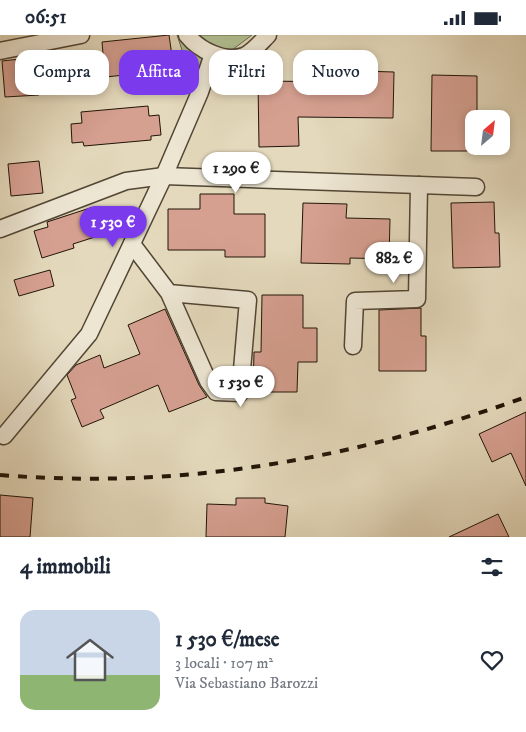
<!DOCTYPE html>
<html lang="it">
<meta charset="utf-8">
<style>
body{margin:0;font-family:"IM FELL DW Pica",serif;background:#f6f6f7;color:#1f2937;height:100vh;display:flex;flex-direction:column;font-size:19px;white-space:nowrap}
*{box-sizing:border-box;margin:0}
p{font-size:16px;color:#747a83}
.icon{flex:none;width:28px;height:28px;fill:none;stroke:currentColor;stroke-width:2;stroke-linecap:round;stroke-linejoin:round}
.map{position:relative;height:502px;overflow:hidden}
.side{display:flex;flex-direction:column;background:#fff;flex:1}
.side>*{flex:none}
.hud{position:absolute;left:15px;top:15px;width:496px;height:45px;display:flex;gap:10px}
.needle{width:32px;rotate:28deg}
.fabs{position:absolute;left:465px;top:75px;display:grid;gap:10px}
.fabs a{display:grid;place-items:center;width:45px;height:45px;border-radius:10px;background:#fff;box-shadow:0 2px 8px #0003;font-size:25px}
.price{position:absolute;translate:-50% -42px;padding:0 11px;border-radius:18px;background:#fff;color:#222;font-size:16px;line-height:32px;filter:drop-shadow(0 1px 2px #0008)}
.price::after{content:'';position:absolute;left:50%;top:30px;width:15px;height:11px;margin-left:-8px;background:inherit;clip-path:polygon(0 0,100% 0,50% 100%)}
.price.active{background:#7c3aed;color:#fff}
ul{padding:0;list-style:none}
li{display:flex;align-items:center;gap:15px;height:125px;padding:0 20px}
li+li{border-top:1px solid #e0e1e3}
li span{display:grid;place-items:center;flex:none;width:140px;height:100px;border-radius:15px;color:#555}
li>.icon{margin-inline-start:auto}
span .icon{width:60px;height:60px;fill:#fffc;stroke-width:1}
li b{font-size:21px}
h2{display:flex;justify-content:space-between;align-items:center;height:60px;padding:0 20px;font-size:21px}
.tag{padding:0 18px;border-radius:15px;background:#fff;box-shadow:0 2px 8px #0003;font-size:18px;line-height:45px}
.tag.active{background:#7c3aed;color:#fff}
.status{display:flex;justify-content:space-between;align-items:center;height:35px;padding:0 25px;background:#fff;direction:ltr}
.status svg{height:14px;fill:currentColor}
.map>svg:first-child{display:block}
</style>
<div class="status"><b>06:51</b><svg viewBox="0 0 49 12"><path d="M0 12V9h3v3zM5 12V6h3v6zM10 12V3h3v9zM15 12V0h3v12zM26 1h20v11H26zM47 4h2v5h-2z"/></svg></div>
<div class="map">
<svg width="526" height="502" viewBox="0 0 526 502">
<rect width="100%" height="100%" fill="#e4d9bc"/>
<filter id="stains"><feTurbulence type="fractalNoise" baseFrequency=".004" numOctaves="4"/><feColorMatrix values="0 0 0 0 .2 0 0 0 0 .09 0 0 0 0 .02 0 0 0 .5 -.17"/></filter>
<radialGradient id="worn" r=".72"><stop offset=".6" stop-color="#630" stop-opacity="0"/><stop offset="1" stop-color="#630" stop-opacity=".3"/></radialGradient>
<path fill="#b1c093" stroke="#686a4d" d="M177,0H252L192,45Z"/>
<g fill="#d6a091" stroke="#201407">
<path d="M169,0L173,28L144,31L145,38L105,42L102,7Z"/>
<path d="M57,20L60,52L39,54V60L5,62L2,26Z"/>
<path d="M360,36L394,37L393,83L298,82L299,111L259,112L258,46L360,47Z"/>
<path d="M432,40L477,41V79H499V84H474V111H498V116H431Z"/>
<path d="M148,71L149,81L159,80L161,100L151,101V105L84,111L83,107L72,108L71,89L82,88L81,77Z"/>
<path d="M39,126L43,158L11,161L8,129Z"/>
<path d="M200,159H234V179H265V222H225V215H168V174H200Z"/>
<path d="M494,167L495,198H499L500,232L453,233L451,168Z"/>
<path d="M303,168L347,169L346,183L390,184L389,224L350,223V229L301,228Z"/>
<path d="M90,173L98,201L73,209L74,213L42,223L34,196L48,192L47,187Z"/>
<path d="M50,235L54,251L19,261L14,245Z"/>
<path d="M262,260H303V293H317V327H298L297,357H253L254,317H261Z"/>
<path d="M421,273V301H426V336H379V275Z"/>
<path d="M165,274L199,350L207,362L169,377L158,350L100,375L104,383L82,392L71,365L76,363L67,340L76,330L100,320L104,333L140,319L128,290Z"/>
<path d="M526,377V451L511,418L492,427L479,399Z"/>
<path d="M0,460L33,463L30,502H0Z"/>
<path d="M236,463H265V468L288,471L285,502H206L207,469L236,470Z"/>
<path d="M498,479L509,502H449Z"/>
</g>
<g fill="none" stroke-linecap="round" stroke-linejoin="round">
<g stroke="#514534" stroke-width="19">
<g id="street">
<path d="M187,0C199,15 224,28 244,21C253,17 261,7 268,0"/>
<path d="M0,16L81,0"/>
<path d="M0,194L126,146L164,141L476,152"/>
<path d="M132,209L169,258L208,346L216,357L240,358L248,265L169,258"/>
<path d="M353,311L355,266L417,264L419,150"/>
<path d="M4,401L89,299L164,141L200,57L213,19"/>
</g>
</g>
<use href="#street" stroke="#ede6d3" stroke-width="16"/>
<path stroke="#201407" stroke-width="4" stroke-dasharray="9 9" stroke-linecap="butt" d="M0,440C184,455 353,424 526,362"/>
</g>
<rect width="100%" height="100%" filter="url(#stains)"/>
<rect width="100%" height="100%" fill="url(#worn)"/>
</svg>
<div class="fabs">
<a><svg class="needle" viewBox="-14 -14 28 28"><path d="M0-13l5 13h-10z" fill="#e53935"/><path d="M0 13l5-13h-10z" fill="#747a83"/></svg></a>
</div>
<b class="price" style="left:236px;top:159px">1 290 €</b>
<b class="price active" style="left:113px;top:213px">1 530 €</b>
<b class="price" style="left:394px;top:249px">882 €</b>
<b class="price" style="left:241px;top:373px">1 530 €</b>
<div class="hud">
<a class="tag">Compra</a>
<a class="tag active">Affitta</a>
<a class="tag">Filtri</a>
<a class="tag">Nuovo</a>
</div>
</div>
<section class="side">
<h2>4 immobili<svg class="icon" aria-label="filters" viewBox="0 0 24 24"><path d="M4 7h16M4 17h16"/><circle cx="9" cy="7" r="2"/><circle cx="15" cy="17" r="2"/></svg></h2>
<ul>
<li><span style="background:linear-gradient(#c9d6e8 65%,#8fb573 0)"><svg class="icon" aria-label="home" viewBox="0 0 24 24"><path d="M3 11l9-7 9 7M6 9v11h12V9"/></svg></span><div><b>1 530 €/mese</b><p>3 locali · 107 m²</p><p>Via Sebastiano Barozzi</p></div><svg class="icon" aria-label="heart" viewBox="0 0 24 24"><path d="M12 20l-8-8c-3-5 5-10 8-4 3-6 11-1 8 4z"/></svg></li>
</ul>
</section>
